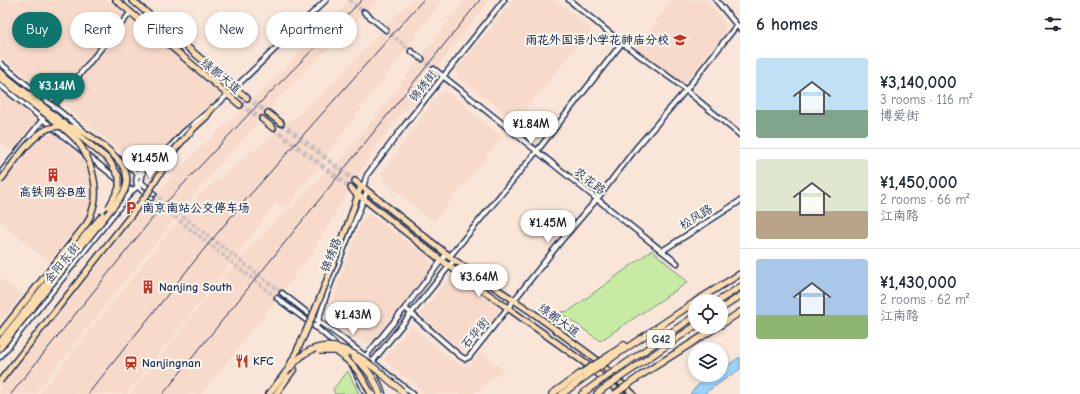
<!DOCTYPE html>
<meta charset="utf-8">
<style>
body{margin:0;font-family:"Comic Neue","LXGW WenKai TC",sans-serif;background:#f2f2f3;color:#1f2937;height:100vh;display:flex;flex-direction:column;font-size:15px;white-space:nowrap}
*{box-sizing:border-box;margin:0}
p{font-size:13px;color:#747a83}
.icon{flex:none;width:22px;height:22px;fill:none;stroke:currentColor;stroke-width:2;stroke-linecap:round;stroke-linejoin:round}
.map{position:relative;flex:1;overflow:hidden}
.panel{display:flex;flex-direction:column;background:#fff;width:340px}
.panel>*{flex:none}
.hud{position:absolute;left:12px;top:12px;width:380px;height:36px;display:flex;gap:8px}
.controls{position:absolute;left:688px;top:294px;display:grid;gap:8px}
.controls a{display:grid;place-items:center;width:40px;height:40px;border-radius:50%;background:#fff;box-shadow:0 2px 6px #0003;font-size:20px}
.price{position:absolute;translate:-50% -34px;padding:0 9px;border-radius:14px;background:#fff;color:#222;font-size:13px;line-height:26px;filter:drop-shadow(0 1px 2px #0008)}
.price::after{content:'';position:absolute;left:50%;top:24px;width:12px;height:9px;margin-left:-6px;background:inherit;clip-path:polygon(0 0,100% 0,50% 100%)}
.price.selected{background:#0f766e;color:#fff}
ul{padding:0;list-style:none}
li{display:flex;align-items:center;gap:12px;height:100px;padding:0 16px}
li+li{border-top:1px solid #e0e1e3}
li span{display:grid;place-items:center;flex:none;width:112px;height:80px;border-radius:4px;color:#555}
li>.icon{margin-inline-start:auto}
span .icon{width:48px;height:48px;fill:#fffc;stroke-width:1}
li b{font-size:17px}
h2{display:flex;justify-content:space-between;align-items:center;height:48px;padding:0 16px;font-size:17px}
.tag{padding:0 14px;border-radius:18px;background:#fff;box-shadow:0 2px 6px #0003;font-size:14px;line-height:36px}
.tag.selected{background:#0f766e;color:#fff}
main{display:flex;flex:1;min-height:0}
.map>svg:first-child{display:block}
</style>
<main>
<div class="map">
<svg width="740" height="394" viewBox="0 0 740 394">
<rect width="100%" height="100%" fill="#f9e6d8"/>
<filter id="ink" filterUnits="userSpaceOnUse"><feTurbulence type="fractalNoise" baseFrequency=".025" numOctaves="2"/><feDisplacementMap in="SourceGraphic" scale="8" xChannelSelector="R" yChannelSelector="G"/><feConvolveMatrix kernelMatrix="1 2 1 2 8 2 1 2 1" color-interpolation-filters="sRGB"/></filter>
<g filter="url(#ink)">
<g fill="#f8daca">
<path d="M0,0H107L219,88V96L147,164H138L0,56Z"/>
<path d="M350,0H378L282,94L198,190L35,394H0V385L147,204L180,167L273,81Z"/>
<path d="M411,0H442L287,208L276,202L227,269L127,394H39L198,196L319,97Z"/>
<path d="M465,0H490L430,76L371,153L308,259L202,394H130L230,269L286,211L348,152Z"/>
<path d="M514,0H555L592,29L516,121L457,77L456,70Z"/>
<path d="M673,0H708L726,26L725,32L685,83L680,84L635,48Z"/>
<path d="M0,89L36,118V123L13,149L10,150L0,141Z"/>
<path d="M443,92H447L502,137L434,222L383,180L382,173L438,95Z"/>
<path d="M52,133H55L86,162L92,199V207L89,212L49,262L0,221V186L37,140L43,136Z"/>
<path d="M370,215L373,216L429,258L433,267L374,340L366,344L328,321L327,315L361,221L365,217Z"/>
<path d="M452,276H454L503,311L470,347L464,350H462L421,316V312Z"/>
<path d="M0,278L22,295L0,322Z"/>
<path d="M412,326L456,364L463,366L470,365L481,352L504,370L473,394H425L384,359Z"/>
</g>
<g fill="#c8eba4" stroke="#728d81">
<path d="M652,250L688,282L600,341L562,314L561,312L569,311Z"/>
<path d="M348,371L359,394H335L333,389Z"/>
</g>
<path fill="#9cd6fd" stroke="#6893bd" d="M740,357V369L703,394H690C697,385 709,375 721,375V370Z"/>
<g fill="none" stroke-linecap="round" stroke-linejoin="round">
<g stroke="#cdc1c0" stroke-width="4" stroke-dasharray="4 2" stroke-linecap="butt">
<path d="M349,0L364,12"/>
<path d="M386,30L411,51"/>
<path d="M422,59L434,69"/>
<path d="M154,194L282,293"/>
<path d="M151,198L277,298"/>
</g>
<g stroke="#cdc1c0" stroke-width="5" stroke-dasharray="5 2.5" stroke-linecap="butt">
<path d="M247,98L268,113"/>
<path d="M240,105L262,119"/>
<path d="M281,123L355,181"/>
<path d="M273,128L351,188"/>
</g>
<g stroke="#1b2f5e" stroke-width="7">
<g id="minor">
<path d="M569,0L622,43L676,82L740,135"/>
<path d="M716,0L740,29"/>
<path d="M364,12L386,30"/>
<path d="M411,51L422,59"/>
<path d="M434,69L677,263"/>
<path d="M0,85L132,191"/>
<path d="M118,158L138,174L142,175"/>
<path d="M143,172L141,182L154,194"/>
<path d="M0,174L43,119L131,12"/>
<path d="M363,187L367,175L404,126L504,0"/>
<path d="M151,198C140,189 130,184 141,170L168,149L184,132L220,102L326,0"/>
<path d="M662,251L740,201"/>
<path d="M450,256L537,151L622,43"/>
<path d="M282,293L318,321L341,337L413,394"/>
<path d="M277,298C298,315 322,329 339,349"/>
<path d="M405,308L460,356L465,359L469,357L561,241L597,199L637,147L686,90L737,25"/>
<path d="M316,328L326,296L343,251L367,191"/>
<path d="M366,356L405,308L447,253"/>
<path d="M0,357L132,191L137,187L141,182"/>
<path d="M373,361L454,260"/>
<path d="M365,364C374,373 380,382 383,394"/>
<path d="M354,369L366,394"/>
</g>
</g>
<g stroke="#1b2f5e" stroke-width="8">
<g id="major">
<path d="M116,0L240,105"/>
<path d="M132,0L247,98"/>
<path d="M0,72L29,95"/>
<path d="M0,78L27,99"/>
<path d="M268,113L281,123"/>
<path d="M262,119L273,128"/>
<path d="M194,128L206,117L212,108"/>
<path d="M355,181L454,260L533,313L593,357L633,394"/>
<path d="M351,188L357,195L364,199L442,261L585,363L622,394"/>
<path d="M348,224L361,186"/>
<path d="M269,394L286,372"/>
<path d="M276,394L294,369"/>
</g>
</g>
<g stroke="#1b2f5e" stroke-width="8">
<g id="highway">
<path d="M696,301L740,274"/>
<path d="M718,301L740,287"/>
<path d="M721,309L740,296"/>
<path d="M721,325L740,312"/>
<path d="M610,355L624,345"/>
<path d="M613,357L695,302"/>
<path d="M628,362L695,316"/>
<path d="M634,368L695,326"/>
<path d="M643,374L717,327"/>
<path d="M552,394L580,374"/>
<path d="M562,394L585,377"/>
<path d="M582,394L597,383"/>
<path d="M597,394L603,389"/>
</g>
</g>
<use href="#minor" stroke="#fbf7ec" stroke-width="4"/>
<use href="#major" stroke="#fddcac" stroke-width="5"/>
<use href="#highway" stroke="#fddcac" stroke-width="5.5"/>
<g stroke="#1b2f5e" stroke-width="1">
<path d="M11,394L160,209L248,115L362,0"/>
<path d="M88,394L205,248L241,205L423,0"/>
<path d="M163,394L480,0"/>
</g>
<g stroke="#1b2f5e" stroke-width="7" stroke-linecap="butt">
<path id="minor-bridge" d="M0,63L84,131"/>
</g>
<g stroke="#1b2f5e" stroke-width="8" stroke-linecap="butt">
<g id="major-bridge">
<path d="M29,95L109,160L119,177V188L109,207"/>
<path d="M0,181C13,164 28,139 47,129C55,126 63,125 71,127C87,131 123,158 126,174C129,185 124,193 117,202L0,348"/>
<path d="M0,333L87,223C91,215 94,207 95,199C97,181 89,155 77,141C65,127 42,112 27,99"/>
<path d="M0,342L86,234L103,215"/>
<path d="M337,352C356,366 361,374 371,394"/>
<path d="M288,369C312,322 330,273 348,224"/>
<path d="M0,381L146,196L176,148L194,128"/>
</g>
</g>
<g stroke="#1b2f5e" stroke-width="8" stroke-linecap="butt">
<g id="highway-bridge">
<path d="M319,351H337L346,354"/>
<path d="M354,358C367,367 375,379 380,394"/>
<path d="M286,372C292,366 298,359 304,354C340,330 376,370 402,391"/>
<path d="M580,374L610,355"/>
<path d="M585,377L613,357"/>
<path d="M597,383L628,362"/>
<path d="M603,389L634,368"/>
<path d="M615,394L643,374"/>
</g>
</g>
<use href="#minor-bridge" stroke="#fbf7ec" stroke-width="4"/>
<use href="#major-bridge" stroke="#fddcac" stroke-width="5"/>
<use href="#highway-bridge" stroke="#fddcac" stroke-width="5.5"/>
</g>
</g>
<defs>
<g id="school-bare" transform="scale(1.08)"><path d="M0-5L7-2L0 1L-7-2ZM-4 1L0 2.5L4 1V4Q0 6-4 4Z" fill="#c8321e" stroke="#fbf7ec" stroke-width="2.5" paint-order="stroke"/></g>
<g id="building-bare" transform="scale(1.08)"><path d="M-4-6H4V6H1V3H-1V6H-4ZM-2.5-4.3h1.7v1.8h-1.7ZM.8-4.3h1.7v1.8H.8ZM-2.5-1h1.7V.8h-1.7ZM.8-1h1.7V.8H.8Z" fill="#c8321e" stroke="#fbf7ec" stroke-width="2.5" paint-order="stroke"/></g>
<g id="parking-bare" transform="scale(1.08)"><path d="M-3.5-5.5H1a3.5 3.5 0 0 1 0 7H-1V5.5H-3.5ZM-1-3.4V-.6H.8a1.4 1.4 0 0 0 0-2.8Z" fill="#c8321e" stroke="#fbf7ec" stroke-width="2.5" paint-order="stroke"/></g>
<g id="restaurant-bare" transform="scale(1.08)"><path d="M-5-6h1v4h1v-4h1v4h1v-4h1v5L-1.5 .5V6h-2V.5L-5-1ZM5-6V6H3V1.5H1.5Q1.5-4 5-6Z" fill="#c8321e" stroke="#fbf7ec" stroke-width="2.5" paint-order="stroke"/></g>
<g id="station-bare" transform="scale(1.08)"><path d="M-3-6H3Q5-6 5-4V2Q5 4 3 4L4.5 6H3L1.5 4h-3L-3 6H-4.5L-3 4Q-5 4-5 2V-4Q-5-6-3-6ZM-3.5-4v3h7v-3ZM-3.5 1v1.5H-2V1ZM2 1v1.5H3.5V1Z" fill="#c8321e" stroke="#fbf7ec" stroke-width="2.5" paint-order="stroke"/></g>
</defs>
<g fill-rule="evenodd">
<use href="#school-bare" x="680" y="40"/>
<use href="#building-bare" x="53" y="175"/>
<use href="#parking-bare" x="131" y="208"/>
<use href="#building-bare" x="148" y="287"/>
<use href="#restaurant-bare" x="242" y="361"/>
<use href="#station-bare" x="131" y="363"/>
</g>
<g text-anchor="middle" stroke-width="4" stroke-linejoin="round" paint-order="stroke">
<rect fill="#fbf7ec" stroke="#5e6b89" stroke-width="1" x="647" y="330" width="28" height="18" rx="3"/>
<g font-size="11" font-weight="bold" fill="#1b2f5e">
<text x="661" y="343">G42</text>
</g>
<g font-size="12" font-weight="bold" fill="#1b2f5e" stroke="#fbf7ec" text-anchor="start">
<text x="669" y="44" text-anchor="end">雨花外国语小学花神庙分校</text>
<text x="53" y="196" text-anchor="middle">高铁网谷B座</text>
<text x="142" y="212">南京南站公交停车场</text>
<text x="159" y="291">Nanjing South</text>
<text x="253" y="365">KFC</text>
<text x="142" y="367">Nanjingnan</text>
</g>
<g font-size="12" fill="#1b2f5e" stroke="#fbf7ec">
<text transform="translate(221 76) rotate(40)" y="4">绿都大道</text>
<text transform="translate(423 86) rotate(-52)" y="4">锦绣街</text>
<text transform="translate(590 181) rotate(38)" y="4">农花路</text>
<text transform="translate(696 217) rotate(-32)" y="4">松风路</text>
<text transform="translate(331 255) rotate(-69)" y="4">锦绣路</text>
<text transform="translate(62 263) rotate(-51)" y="4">金阳东街</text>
<text transform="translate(559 320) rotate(36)" y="4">绿都大道</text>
<text transform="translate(475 333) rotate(-50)" y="4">石华街</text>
</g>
</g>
</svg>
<div class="controls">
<a><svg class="icon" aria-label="locate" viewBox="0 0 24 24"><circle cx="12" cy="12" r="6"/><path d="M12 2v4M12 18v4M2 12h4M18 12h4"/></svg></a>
<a><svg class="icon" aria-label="layers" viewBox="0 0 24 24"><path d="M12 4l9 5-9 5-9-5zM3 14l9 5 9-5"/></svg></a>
</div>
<b class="price selected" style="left:57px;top:107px">¥3.14M</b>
<b class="price" style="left:531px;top:145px">¥1.84M</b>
<b class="price" style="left:150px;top:179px">¥1.45M</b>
<b class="price" style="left:548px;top:244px">¥1.45M</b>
<b class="price" style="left:479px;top:298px">¥3.64M</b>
<b class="price" style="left:353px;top:336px">¥1.43M</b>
<div class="hud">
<a class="tag selected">Buy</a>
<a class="tag">Rent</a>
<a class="tag">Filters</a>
<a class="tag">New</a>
<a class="tag">Apartment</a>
</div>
</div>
<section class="panel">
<h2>6 homes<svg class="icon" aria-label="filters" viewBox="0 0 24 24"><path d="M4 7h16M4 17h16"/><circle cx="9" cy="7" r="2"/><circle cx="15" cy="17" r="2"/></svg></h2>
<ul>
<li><span style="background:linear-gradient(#bfe0f5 65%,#7fa58c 0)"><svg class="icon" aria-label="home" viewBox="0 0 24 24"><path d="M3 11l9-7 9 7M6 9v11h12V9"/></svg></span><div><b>¥3,140,000</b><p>3 rooms · 116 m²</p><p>博爱街</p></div></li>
<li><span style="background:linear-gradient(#dfe7d0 65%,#b9a48a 0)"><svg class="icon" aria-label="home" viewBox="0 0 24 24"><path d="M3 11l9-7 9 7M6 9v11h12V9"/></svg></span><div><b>¥1,450,000</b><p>2 rooms · 66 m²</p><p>江南路</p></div></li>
<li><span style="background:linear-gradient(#a9c7e8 70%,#8fb573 0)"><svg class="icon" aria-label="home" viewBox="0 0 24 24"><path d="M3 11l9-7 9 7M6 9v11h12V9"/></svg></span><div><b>¥1,430,000</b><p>2 rooms · 62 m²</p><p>江南路</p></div></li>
</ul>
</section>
</main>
